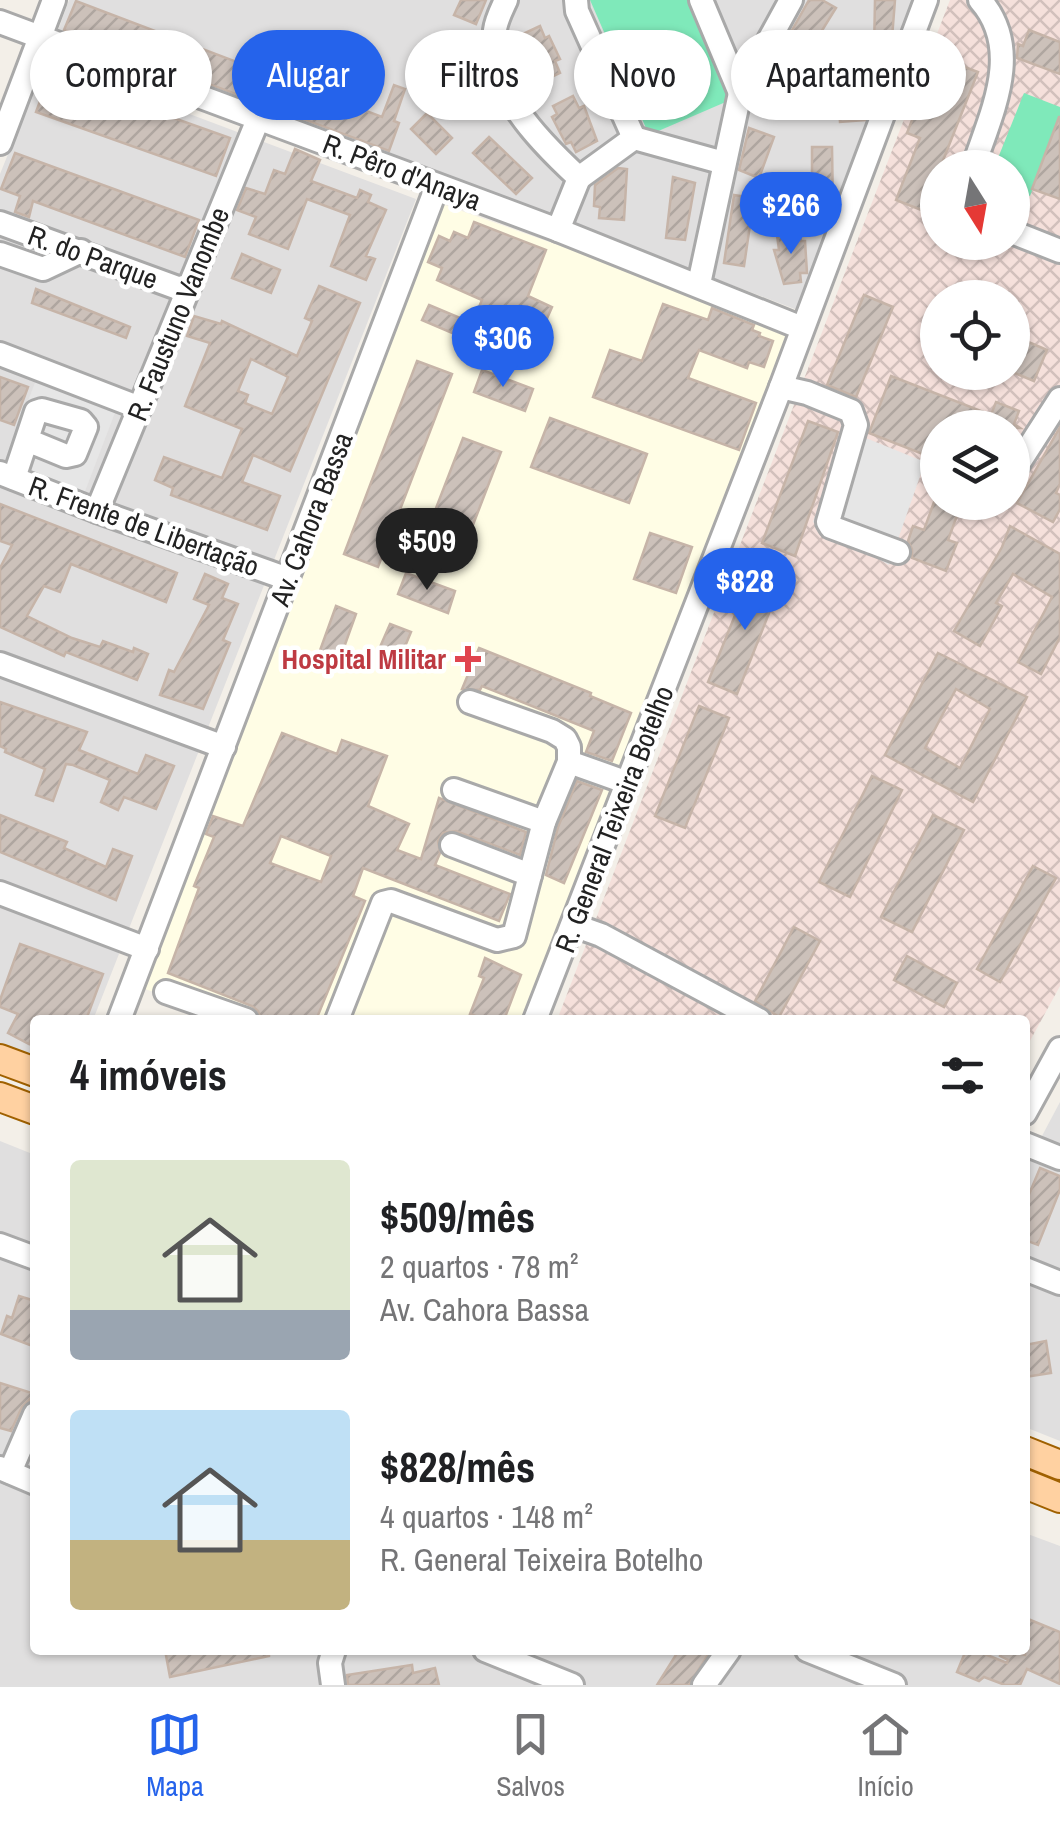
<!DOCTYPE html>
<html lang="pt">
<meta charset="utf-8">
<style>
body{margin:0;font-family:"Archivo Narrow",sans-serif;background:#f2f2f2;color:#202124;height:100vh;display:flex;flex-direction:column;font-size:38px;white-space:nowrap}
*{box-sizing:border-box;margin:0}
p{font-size:32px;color:#757577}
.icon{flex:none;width:55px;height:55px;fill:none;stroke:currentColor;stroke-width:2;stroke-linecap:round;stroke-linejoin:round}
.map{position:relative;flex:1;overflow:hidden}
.side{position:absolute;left:30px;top:1015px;width:1000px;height:640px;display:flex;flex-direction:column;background:#fff;border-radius:10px;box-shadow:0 2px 8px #0004}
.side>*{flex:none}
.banner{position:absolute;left:30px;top:30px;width:1000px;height:90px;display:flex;gap:20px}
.needle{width:65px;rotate:169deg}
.fabs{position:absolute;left:920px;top:150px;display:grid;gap:20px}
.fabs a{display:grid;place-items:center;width:110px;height:110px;border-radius:50%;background:#fff;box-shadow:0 2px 8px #0004;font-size:50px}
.price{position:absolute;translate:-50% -85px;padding:0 22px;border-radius:35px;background:#2563eb;color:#fff;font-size:32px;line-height:65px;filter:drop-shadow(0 2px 5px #0008)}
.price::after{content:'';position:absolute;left:50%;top:60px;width:30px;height:22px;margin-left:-15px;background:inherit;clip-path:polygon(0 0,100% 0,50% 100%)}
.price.active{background:#222;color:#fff}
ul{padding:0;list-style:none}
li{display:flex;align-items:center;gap:30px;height:250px;padding:0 40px}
li span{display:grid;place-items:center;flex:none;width:280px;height:200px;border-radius:10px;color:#555}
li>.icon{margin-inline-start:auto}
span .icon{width:120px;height:120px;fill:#fffc;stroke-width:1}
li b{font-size:42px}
h2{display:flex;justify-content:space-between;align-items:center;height:120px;padding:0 40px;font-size:42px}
.tag{padding:0 35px;border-radius:45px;background:#fff;box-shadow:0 2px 8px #0004;font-size:35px;line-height:90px}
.tag.active{background:#2563eb;color:#fff}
.dock{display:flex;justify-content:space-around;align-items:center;height:140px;border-top:2px solid #e0e0e0;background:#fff;font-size:28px;color:#757577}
.dock a{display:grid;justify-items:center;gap:5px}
.dock .active{color:#2563eb}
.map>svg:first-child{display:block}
</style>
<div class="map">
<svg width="1060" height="1685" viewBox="0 0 1060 1685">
<defs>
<pattern id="military-cross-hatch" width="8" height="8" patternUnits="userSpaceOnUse" patternTransform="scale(2.5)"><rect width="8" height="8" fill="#f5e0db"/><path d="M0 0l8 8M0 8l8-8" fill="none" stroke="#d2c0bc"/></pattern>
<pattern id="building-hatch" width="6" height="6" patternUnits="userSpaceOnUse" patternTransform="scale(2.5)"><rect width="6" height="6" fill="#ccc1ba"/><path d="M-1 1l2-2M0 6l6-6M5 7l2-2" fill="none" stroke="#afa6a0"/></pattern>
</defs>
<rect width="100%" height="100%" fill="#f3efe8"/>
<g fill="#e0dfdf">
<path d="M69,0H922L800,311L58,30Z"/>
<path d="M46,60L416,199L93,1020H35V1062L0,1049V174Z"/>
<path d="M1060,1102V1441L1025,1427V1168Z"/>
<path d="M0,1141L35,1155V1650H1025V1533L1060,1546V1685H0Z"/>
</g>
<path fill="#fffde5" d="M439,203L801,331L529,1020H237L139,987Z"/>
<path fill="url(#military-cross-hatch)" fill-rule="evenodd" d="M950,0H1060V986L1025,1050V1020H557ZM938,168H1012V242H938ZM938,298H1012V372H938ZM938,428H1012V502H938Z"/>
<g fill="#7fe9ba">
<path d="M590,0H691L735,98L649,135Z"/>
<path d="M1024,93L1060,107V117L1030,196L1013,189L1012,168H994Z"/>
</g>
<g fill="#e6e6e6">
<path d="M36,380L116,410L84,494L4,464Z"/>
<path d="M846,430L925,462L889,565L813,522Z"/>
</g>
<g fill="url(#building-hatch)" stroke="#c6b4a8" stroke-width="2.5" fill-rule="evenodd">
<path d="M461,0H486L476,24L454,15Z"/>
<path d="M809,0H822L836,8L813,45L791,32Z"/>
<path d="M875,0H895L891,51L874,50Z"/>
<path d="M76,1L382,117L394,85L405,89L394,121L399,123L389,151L64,30Z"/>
<path d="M540,26L545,38L549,36L560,59L555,61L560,73L541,82L537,72L531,74L514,38Z"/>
<path d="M1029,30L1060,42V74L1017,58L1018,44L1023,46Z"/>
<path d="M473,40L475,56L467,57L470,76L447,79L442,45Z"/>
<path d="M776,58L818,76L811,89L796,82V77L785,107L759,96Z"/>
<path d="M951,62L978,72L940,168H938L924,211L896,200L920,138L907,133L928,79L942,85Z"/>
<path d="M50,74L230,138L216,176L36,112Z"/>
<path d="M864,76L865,120L840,122L837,78Z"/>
<path d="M573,96L579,108L584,106L597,141L576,152L571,142L566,144L552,117L557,114L553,106Z"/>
<path d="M427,113L452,138L436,154L411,129Z"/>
<path d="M1059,117H1060V199L1032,189Z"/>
<path d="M749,128L774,137L759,178L739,170Z"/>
<path d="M489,137L532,178L516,194L473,153Z"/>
<path d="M812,147H832L833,206L812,198Z"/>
<path d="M295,149L320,160L311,181L357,198L360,190L371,195L368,202L386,210L366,256L375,259L366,280L331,266L350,215L307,199L288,249L249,234L256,217L237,210L246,188L265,194L274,170L285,174Z"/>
<path d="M15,153L199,220L185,257L33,201L29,217L15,212L20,196L1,189Z"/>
<path d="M618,168L627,169L624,220L599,218L600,207L594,206L595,185Z"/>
<path d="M673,177L695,183L685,240L666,238Z"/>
<path d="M734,195L754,198L744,266L724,263Z"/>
<path d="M474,222L546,250L528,296L552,307L545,323L531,318L524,333L510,327L501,350L480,342L494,313L479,307L482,300L437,280L442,268L428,262L439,236L450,241L454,232L468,238Z"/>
<path d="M799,232L801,241H805L807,273H800L801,282L784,284L774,250H779L777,235Z"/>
<path d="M242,254L280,270L271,293L232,278Z"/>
<path d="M319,286L360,303L290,471L253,455L242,482L280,496L267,530L171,495L173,488L155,480L164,457L222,478L242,429L185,406L210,343L187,336L194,316L221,324L222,321L297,356L312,321L305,318ZM251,359L288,377L272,414L245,403L248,395L238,391Z"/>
<path d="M36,289L130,327L126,338L32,303Z"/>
<path d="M864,295L893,307L856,397L827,385Z"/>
<path d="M663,304L708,320L712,308L754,325L752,330L760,333L759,336L773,341L764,367L749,362L747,368L699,350L688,378L756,403L739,450L593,397L610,350L642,361Z"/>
<path d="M429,305L460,318L458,323L471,329L466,339L422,320Z"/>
<path d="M1012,335L1047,350L1034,381L1012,372Z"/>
<path d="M417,361L452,374L378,567L344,554Z"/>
<path d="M482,370L533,389L525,411L474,392Z"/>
<path d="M891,376L991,415L996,402L1019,411L1014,424L1020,428H938V460L869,433Z"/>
<path d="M0,377L28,387L14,425L0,420Z"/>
<path d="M550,418L647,454L629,503L531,467Z"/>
<path d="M808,421L838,432L795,556L762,543Z"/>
<path d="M1060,427V484L1056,493L1060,495V509L1053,522L1017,503Z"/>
<path d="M463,438L501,452L466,543L428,529Z"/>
<path d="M934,502H962L948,540L957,543L946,571L912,558V549L908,541L913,526L924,530Z"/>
<path d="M0,504L177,573L166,602L71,564L60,592L44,586L27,616L72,638L100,647L103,641L133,652L134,648L148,654L137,680L66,652L64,656L0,627V568L12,545L0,541Z"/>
<path d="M1010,526L1060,554V637L1041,674L1018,662L1052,597L1013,574L996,603L1002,606L980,646L954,631L1002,547Z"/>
<path d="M650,533L692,547L676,593L634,579Z"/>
<path d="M753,571L781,583L737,694L708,682Z"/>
<path d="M406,573L455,591L448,613L398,594Z"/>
<path d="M205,574L228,584L222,598L238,604L223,640L230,643L203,709L160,695L169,670L174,672L209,605L194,599Z"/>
<path d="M336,606L356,614L338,664L318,656Z"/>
<path d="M390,624L411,632L401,656L380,647Z"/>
<path d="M479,648L591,693L590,696L631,713L612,761L586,752L594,731L482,686L480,690L462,689Z"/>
<path d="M938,653L1027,697L973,802L885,755ZM956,689L990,709L960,768L925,748Z"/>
<path d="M0,702L87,732L79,750L138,774L146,755L174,766L156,809L124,797L118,810L101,802L110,780L73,765L66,764L53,801L36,795L45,769L5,752L6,749L0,746Z"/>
<path d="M699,706L729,718L685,828L655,816Z"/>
<path d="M282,733L337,754L342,740L387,756L368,806L409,824L397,850L421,859L439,798L526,832L520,855L456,831L443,833L438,841L440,853L435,865L510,894L499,921L363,868L353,896L365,901L316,1020H280L268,1016L266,1020H261L258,1011L252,1006L168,973L199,888L194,886L214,837L206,834L213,816L243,826ZM281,836L331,856L321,882L270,863Z"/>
<path d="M872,776L902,790L850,897L819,882Z"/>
<path d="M577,781L602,790L564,883L546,875L558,827Z"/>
<path d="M0,815L67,842L64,848L106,867L113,849L132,856L116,900L0,852Z"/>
<path d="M933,815L964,830L912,932L881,917Z"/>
<path d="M1033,866L1056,878L1000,982L977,969Z"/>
<path d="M794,927L820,941L779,1017L755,1001Z"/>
<path d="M20,944L103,974L86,1020H35V1031L29,1044L8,1033L18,1014L0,1007V1000Z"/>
<path d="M907,956L957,983L944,1007L894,980Z"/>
<path d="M485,958L521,975L504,1020H487L470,1014L484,978L479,976Z"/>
<path d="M1040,1168L1060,1176V1190L1038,1245L1025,1240V1204Z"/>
<path d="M19,1296L35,1301V1347L1,1334L7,1316L12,1318Z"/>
<path d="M1046,1341L1051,1373L1025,1377V1345Z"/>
<path d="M0,1383L35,1394L22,1407L11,1431L0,1428Z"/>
<path d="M1028,1619L1060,1632V1684L1027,1669L1020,1685H1005L984,1677L979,1681L957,1672L966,1650H983L982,1653L1007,1663L1008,1660L1000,1656L1003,1650L1025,1655V1626Z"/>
<path d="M165,1650H269V1656L170,1677Z"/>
<path d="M679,1650H711L689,1685H657Z"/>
<path d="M412,1665L413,1673L435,1668L439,1685H348L347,1675Z"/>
</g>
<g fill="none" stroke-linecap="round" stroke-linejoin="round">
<g stroke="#a9a9a9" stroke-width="28">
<g id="minor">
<path d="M506,0C502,9 496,20 495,30C488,91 538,140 579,178L558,230"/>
<path d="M576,0L577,11L634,138"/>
<path d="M701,0L740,93"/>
<path d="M0,22L558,230L802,328"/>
<path d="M0,143L54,0"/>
<path d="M973,168C991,113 1024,50 980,0"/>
<path d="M579,178L634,138L724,163"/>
<path d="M0,223L186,291"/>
<path d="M1012,232L1060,251"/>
<path d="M0,254L43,269L81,251"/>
<path d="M699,284L740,93L791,0"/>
<path d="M0,354L140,408"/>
<path d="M781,387L807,393L851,411L856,425L828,522L831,527L898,552"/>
<path d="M1015,469L1060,399"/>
<path d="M0,473L97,511L288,579"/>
<path d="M14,478L36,412L42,410L81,421L86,427L75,454L66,456L27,440"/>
<path d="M97,511L259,117"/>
<path d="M0,664L224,747"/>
<path d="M569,762L628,783"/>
<path d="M454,790L544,822"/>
<path d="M452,845L530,875"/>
<path d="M0,893L147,949"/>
<path d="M573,925L601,935L759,1020"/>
<path d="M166,992L246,1020"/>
<path d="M119,1020L437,186"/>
<path d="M337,1020L383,903L391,901L497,940L514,936L544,822L569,762V747L565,739L552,731L470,702"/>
<path d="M535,1020L781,387L926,0"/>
<path d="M1025,1113L1060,1049"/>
<path d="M1025,1144L1060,1158"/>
<path d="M0,1245L35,1258"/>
<path d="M1025,1269L1060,1283"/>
<path d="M0,1468L35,1483"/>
<path d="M10,1472L35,1414"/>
<path d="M485,1650L572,1685"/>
<path d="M807,1650L894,1685"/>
<path d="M333,1685L330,1663L334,1650"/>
<path d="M704,1685L729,1650"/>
</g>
</g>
<g stroke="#a06100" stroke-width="32">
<g id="major">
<path d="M0,1059L35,1072"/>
<path d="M0,1097L35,1110"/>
<path d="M1025,1451L1060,1465"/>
<path d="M1025,1484L1060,1498"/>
</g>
</g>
<use href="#minor" stroke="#fff" stroke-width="22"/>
<use href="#major" stroke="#ffd1a1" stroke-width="28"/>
</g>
<path fill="#e0444e" stroke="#fff" stroke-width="4" d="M463 644h10v10h10v10h-10v10h-10v-10h-10v-10h10z"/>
<g text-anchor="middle" stroke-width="9" stroke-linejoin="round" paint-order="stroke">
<g font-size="28" fill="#222" stroke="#fff">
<text transform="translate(402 172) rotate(21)" y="10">R. Pêro d'Anaya</text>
<text transform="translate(93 257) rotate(20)" y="10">R. do Parque</text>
<text transform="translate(178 314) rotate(-68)" y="10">R. Faustuno Vanombe</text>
<text transform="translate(311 519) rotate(-69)" y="10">Av. Cahora Bassa</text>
<text transform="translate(144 526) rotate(20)" y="10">R. Frente de Libertação</text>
<text transform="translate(614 819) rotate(-69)" y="10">R. General Teixeira Botelho</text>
</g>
<g font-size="28" font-weight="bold" fill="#be3a42" stroke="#fff" text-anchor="end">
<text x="446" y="669">Hospital Militar</text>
</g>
</g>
</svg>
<div class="fabs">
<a><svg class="needle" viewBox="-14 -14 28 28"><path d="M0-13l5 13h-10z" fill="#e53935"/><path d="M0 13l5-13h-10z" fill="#757577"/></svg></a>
<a><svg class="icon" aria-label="locate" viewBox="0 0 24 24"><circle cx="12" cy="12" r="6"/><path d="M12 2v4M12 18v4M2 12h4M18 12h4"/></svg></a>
<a><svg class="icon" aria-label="layers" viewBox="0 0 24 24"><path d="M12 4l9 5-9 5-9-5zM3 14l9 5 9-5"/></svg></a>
</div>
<b class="price" style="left:791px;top:257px">$266</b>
<b class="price" style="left:503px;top:390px">$306</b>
<b class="price active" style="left:427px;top:593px">$509</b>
<b class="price" style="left:745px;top:633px">$828</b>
<div class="banner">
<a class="tag">Comprar</a>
<a class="tag active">Alugar</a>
<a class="tag">Filtros</a>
<a class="tag">Novo</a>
<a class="tag">Apartamento</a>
</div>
<section class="side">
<h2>4 imóveis<svg class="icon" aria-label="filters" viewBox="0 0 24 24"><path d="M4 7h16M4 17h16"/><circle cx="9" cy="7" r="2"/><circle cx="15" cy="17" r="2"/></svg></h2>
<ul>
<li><span style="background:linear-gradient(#dfe7d0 75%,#9aa5b1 0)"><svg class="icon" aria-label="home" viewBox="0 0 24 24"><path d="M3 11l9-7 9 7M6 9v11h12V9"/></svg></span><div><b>$509/mês</b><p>2 quartos · 78 m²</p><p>Av. Cahora Bassa</p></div></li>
<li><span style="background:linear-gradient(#bfe0f5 65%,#c2b280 0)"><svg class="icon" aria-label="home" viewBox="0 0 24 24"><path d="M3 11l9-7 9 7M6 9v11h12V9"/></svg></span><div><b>$828/mês</b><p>4 quartos · 148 m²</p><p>R. General Teixeira Botelho</p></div></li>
</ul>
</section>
</div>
<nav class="dock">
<a class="active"><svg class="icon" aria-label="map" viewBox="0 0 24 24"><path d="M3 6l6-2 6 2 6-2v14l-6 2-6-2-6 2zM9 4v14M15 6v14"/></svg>Mapa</a>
<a><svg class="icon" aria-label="saved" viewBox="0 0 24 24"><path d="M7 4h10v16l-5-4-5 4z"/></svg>Salvos</a>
<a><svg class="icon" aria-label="home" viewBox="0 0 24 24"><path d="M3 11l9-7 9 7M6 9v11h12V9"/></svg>Início</a>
</nav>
